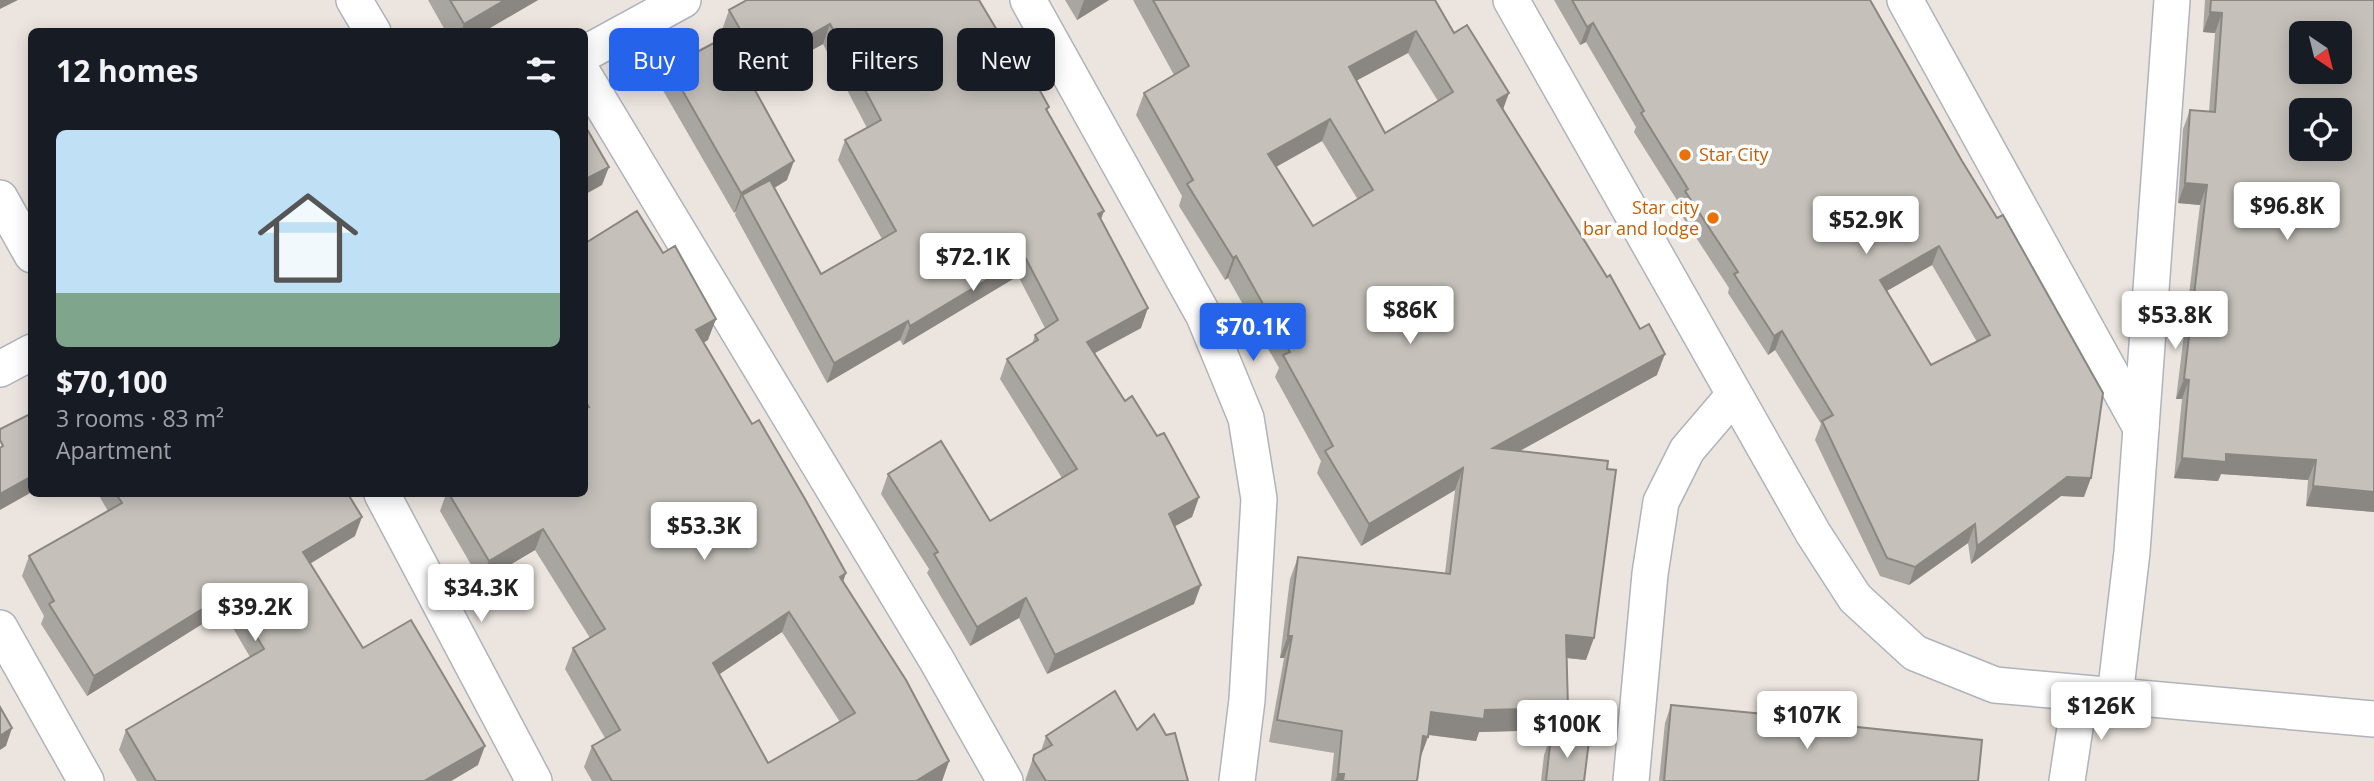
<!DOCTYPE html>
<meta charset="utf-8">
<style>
body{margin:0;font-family:"Open Sans",sans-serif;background:#20242c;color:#f1f3f6;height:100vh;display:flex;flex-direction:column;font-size:26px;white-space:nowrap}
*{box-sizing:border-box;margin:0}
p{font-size:23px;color:#9ea1a6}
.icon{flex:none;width:38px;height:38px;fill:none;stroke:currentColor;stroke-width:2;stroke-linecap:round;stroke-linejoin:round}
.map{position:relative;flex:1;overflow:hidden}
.details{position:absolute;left:28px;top:28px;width:560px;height:469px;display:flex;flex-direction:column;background:#171b24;border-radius:10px;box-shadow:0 4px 18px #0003}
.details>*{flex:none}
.top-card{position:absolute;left:609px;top:28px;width:665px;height:63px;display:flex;gap:14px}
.needle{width:46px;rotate:145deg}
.fabs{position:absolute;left:2289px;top:21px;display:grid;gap:14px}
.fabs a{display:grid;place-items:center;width:63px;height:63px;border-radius:10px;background:#171b24;box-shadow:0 4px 18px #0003;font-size:35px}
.price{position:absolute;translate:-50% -60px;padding:0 16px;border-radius:7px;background:#fff;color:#222;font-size:23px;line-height:46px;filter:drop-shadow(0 2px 4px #0008)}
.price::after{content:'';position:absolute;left:50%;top:42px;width:21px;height:16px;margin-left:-10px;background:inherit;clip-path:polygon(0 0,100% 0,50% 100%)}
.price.on{background:#2563eb;color:#fff}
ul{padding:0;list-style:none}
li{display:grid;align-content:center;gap:14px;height:371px;padding:0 28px}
li span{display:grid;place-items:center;height:217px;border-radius:10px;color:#555}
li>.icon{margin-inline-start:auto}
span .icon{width:126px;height:126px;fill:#fffc;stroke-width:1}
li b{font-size:30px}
h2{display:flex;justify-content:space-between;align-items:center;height:84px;padding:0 28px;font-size:30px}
.tag{padding:0 24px;border-radius:10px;background:#171b24;box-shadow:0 4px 18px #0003;font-size:24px;line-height:63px}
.tag.on{background:#2563eb;color:#fff}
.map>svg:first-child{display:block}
</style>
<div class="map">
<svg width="2374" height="781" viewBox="0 0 2374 781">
<rect width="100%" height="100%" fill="#ece5df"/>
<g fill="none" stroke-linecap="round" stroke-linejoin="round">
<g stroke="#afb3bb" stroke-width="38">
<g id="minor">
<path d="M354,0L373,32"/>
<path d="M1028,0L1204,316L1246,418L1259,499L1247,700L1237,781"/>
<path d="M1511,0L1813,533L1855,598L1915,653L1995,685L2374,719"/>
<path d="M1905,0L2141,428"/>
<path d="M584,54L683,0"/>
<path d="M584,75L936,659L1005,781"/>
<path d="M0,198L32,255"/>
<path d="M0,369L32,352"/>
<path d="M382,494L534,781"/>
<path d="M0,628L86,781"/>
<path d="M2115,696L2132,552L2172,0"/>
<path d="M1631,781L1650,574L1661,502L1687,450L1734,395"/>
<path d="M2067,781L2080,695"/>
</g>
</g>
<use href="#minor" stroke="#fff" stroke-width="35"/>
</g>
<g fill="#a9a5a0" fill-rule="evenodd">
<path d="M428,0H538L483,32H446Z"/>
<path d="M747,0L1015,67L1049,107L1047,112L1101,220L1141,328L1095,353L1125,401L1157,436L1199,497L1192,517L1174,526L1194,604L1047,674L1019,618L970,646L927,573L929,569L881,494L888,474L990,521L1062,478L1000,379L1007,359L1032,344L1035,335L1045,328L1018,276L903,345L900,340L827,383L735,215L736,211L734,213L661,87L669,67L726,37L722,30L729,10ZM823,44L867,128L845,140L838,160L882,239L821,274L774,188L787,180L752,83Z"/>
<path d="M1065,0H1109L1077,20Z"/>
<path d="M1133,0H1435L1454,33L1503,109L1657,375L1520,451L1586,660L1567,658L1568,708L1560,730L1479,732L1476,741L1428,735L1420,758L1417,781H1331L1334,753L1269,742L1284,658H1280L1290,579L1298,557L1445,573L1455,490L1361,546L1317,473L1321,461L1275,377L1279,368L1228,278L1225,280L1179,206L1182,196L1136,115L1144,93L1174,75ZM1408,53L1438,101L1385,133L1357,80ZM1322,141L1358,200L1313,226L1276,167Z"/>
<path d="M1554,0H1870L2084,497L2061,496L1971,564L1968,543L1909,585L1880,576L1815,440L1821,424L1775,350L1768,355L1728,293L1729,288L1678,210L1680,205L1634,132L1636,127L1586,42L1580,45ZM1932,265L1977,342L1931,365L1886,291Z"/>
<path d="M2205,0H2374V512L2306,506L2308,480L2221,474L2218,481L2174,478L2182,399H2176L2200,205L2178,203L2183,129L2190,110L2209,112L2215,33L2203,32Z"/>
<path d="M584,244L708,340L704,342L843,582L949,761L942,781H592L584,767L592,746L605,738L565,669L573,648L590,638L535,550L481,582L440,511L446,494H584ZM782,632L840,722L768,763L719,674Z"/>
<path d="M98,494H348L355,536L310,564L363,648L478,765L451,781H137L119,750L126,730L250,657L223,611L87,696L41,624L44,616L22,576L29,556L108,511Z"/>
<path d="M1671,705L1838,725L1978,781H1659L1665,723Z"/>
<path d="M1137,730L1188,781H1025L1034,755L1041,751L1046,736Z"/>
<path d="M1551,736L1584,781H1541L1544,755Z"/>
</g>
<g fill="#8a8682">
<path d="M0,0H18L0,9Z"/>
<path d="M505,0H538L483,32H461L464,24Z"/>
<path d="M1084,0H1109L1077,20Z"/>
<path d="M2210,12L2222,13L2215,33L2203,32Z"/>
<path d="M1593,23L1586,42L1580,45L1587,27Z"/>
<path d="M830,24L823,44L738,91L745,72Z"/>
<path d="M1416,31L1408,53L1341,89L1349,67Z"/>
<path d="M1509,93L1501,115L1497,100Z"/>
<path d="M1330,119L1322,141L1260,176L1268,154Z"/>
<path d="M794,161L787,180L747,205L742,195L736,211L734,213L741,193Z"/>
<path d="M609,167L602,185L584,195V180Z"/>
<path d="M2185,183L2207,185L2200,205L2178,203Z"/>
<path d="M1104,211L1097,230L1098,214Z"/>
<path d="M1939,246L1932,265L1873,299L1880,280Z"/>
<path d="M1236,256L1228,278L1225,280L1233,258Z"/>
<path d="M1025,257L1018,276L903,345L910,326Z"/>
<path d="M1148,308L1141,328L1080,361L1087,342Z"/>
<path d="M716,319L708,340L689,351L696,330Z"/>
<path d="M908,321L900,340L827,383L834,363Z"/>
<path d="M1782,331L1775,350L1768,355L1774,336Z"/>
<path d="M1665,354L1657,375L1485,470L1493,448Z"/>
<path d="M2184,379L2189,380L2182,399H2176Z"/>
<path d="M2226,454L2316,460L2308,480L2221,474L2218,481L2174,478L2182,458Z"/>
<path d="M1463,468L1455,490L1361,546L1369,524Z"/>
<path d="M32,476V492L0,510V494Z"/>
<path d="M2067,477L2091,478L2084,497L2061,496L1971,564L1977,546Z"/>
<path d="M2313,486L2374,492V512L2306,506Z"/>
<path d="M1199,497L1192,517L1161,534L1169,514Z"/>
<path d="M362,517L355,536L296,572L303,552Z"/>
<path d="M1975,524L1968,543L1909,585L1915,567Z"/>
<path d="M543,529L535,550L481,582L489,561Z"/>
<path d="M846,573L839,594L840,577Z"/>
<path d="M1201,585L1194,604L1047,674L1055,655Z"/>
<path d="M230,592L223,611L87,696L94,676Z"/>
<path d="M1026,598L1019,618L970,646L977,627Z"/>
<path d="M789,612L782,632L705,684L713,663Z"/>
<path d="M1566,635L1594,638L1586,660L1558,657Z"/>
<path d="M1288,636H1292L1284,658H1280Z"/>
<path d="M1568,708L1560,730L1479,732L1476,741L1423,734L1431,712Z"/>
<path d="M12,728L6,746L0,750V736Z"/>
<path d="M1423,736L1428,737L1420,759Z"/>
<path d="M485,746L478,765L451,781H424Z"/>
<path d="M949,761L942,781H916Z"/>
<path d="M1338,774H1344L1342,781H1335Z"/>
</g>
<g fill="#c5c0ba" stroke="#8a8682" stroke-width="2" fill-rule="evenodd">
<path d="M450,0H505L464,24Z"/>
<path d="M747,0H979L1004,42L1015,67L1024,62L1049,107L1046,109L1104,211L1098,214L1148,308L1087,342L1125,401L1132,396L1157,436L1164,433L1199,497L1169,514L1201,585L1055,655L1026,598L977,627L934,554L938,552L888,474L941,441L990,521L1077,469L1007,359L1038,340L1035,335L1058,320L1025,257L910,326L908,321L834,363L742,195L770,180L821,274L896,231L845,140L881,120L830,24L745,72L794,161L741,193L669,67L740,29L729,10Z"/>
<path d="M1153,0H1435L1454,33L1467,25L1509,93L1497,100L1607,277L1610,275L1640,329L1649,324L1665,354L1493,448L1608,461L1607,469L1616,470L1594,638L1566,635L1568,708L1485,710L1484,719L1431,712L1428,737L1423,736L1417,781H1343L1344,774H1338L1342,731L1277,720L1292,636H1288L1298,557L1450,574L1463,468L1369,524L1325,451L1333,446L1283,355L1290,352L1236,256L1233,258L1187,184L1193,180L1144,93L1189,66ZM1416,31L1453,92L1385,133L1349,67ZM1330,119L1373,190L1313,226L1268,154Z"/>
<path d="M1572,0H1870L1962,161L1997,218L2003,215L2103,393L2091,478L2067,477L1977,546L1975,524L1915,567L1887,558L1822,421L1833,415L1782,331L1774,336L1734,274L1738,272L1685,191L1688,189L1641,113L1644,111L1593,23L1587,27ZM1939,246L1990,335L1931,365L1880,280Z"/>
<path d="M2211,0H2374V492L2313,486L2316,460L2226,454V462L2182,458L2189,380L2184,379L2207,185L2185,183L2190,110L2215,112L2222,13L2210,12ZM2301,33H2340V72H2301ZM2301,110H2340V149H2301Z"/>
<path d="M584,124L609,167L584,180Z"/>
<path d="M637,211L663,253L675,246L716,319L696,330L752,424L759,420L805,499L846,573L840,577L906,680L949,761L916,781H612L592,746L620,730L573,648L605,629L543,529L489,561L449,494H584V409L589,407L584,399V244ZM789,612L855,713L768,763L713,663Z"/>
<path d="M32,413V476L0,494V448L3,446L0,440V429Z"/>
<path d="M116,494H348L362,517L303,552L363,648L411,620L485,746L424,781H156L126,730L264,649L230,592L94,676L49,604L54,601L29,556L122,503Z"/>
<path d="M1115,691L1137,730L1154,714L1166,735L1175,733L1188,781H1046L1033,760L1034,755L1052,745L1046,736Z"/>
<path d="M1671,705L1838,721V725L1982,740L1978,781H1664Z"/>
<path d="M0,707L12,728L0,736Z"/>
<path d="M1551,736L1589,741L1584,781H1546Z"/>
</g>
<g fill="#e8710a" stroke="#fff" stroke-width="2.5">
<circle cx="1685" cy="155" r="7"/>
<circle cx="1713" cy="218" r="7"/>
</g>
<g text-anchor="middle" stroke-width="7" stroke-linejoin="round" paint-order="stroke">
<g font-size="18" fill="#c56008" stroke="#fff" text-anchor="start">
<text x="1699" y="161">Star City</text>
<text x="1699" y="214" text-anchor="end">Star city<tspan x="1699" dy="21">bar and lodge</tspan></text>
</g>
</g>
</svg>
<div class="fabs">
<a><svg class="needle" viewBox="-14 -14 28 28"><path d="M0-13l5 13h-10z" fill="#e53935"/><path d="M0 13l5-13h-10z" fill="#9ea1a6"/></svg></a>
<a><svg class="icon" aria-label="locate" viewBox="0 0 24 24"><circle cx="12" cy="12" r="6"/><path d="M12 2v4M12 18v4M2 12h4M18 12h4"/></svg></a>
</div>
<b class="price" style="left:2287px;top:242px">$96.8K</b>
<b class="price" style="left:1866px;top:256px">$52.9K</b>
<b class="price" style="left:973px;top:293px">$72.1K</b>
<b class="price" style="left:1410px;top:346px">$86K</b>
<b class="price" style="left:2175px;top:351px">$53.8K</b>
<b class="price on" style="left:1253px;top:363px">$70.1K</b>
<b class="price" style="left:704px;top:562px">$53.3K</b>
<b class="price" style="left:481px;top:624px">$34.3K</b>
<b class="price" style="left:255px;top:643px">$39.2K</b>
<b class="price" style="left:2101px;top:742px">$126K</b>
<b class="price" style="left:1807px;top:751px">$107K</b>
<b class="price" style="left:1567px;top:760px">$100K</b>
<div class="top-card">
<a class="tag on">Buy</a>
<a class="tag">Rent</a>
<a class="tag">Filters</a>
<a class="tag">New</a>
</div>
<section class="details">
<h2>12 homes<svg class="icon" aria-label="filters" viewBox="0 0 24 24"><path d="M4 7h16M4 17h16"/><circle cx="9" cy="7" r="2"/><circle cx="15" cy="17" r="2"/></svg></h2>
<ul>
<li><span style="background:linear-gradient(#bfe0f5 75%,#7fa58c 0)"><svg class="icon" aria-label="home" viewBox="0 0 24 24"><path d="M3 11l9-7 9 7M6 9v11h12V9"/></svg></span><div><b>$70,100</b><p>3 rooms · 83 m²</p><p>Apartment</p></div></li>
</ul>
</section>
</div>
